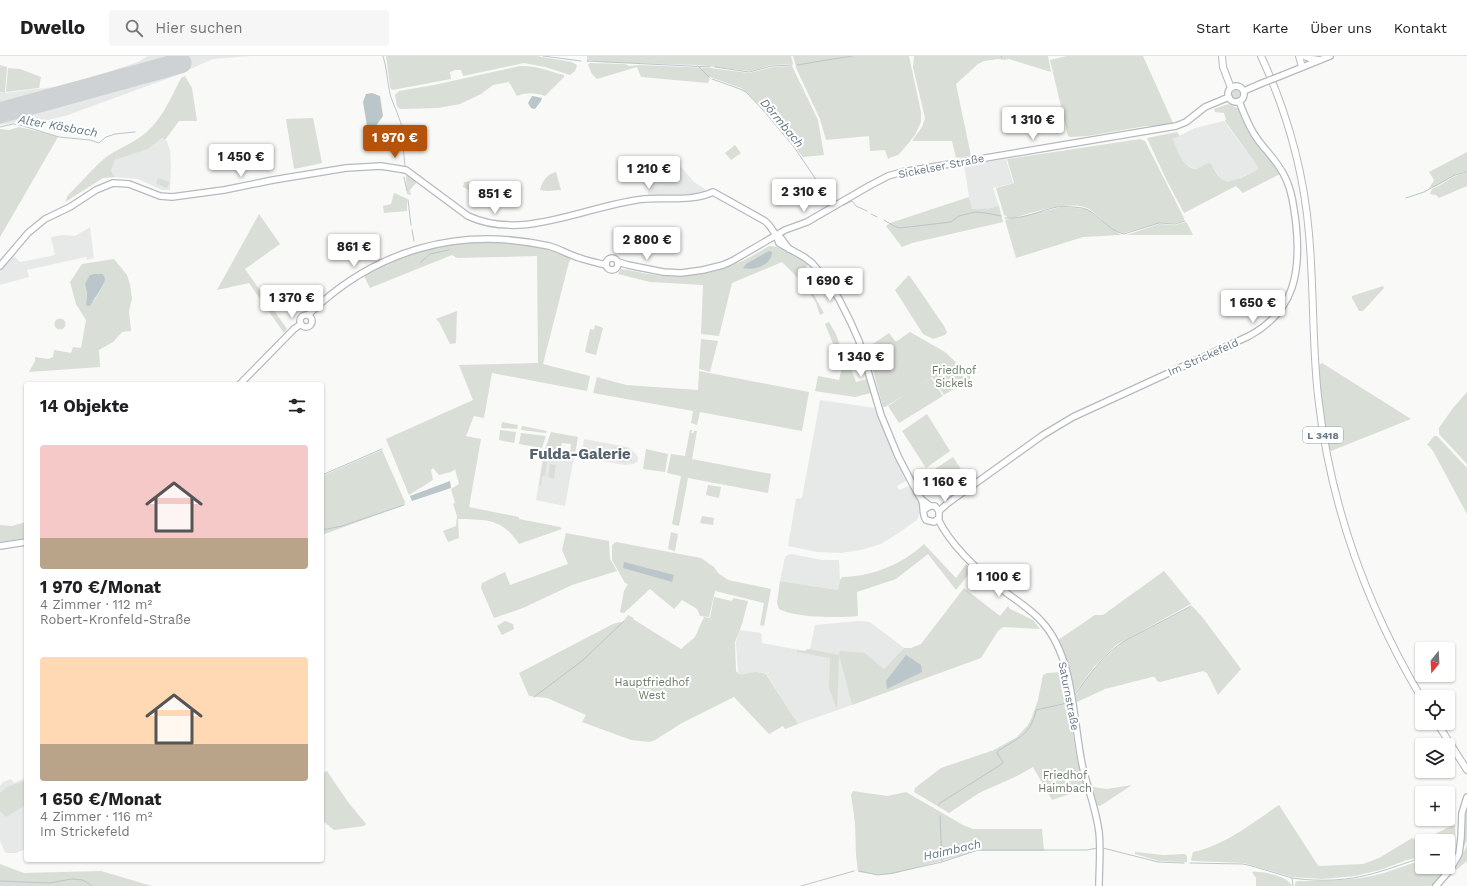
<!DOCTYPE html>
<html lang="de">
<meta charset="utf-8">
<style>
body{margin:0;font-family:"Work Sans",sans-serif;background:#f6f6f6;color:#202124;height:100vh;display:flex;flex-direction:column;font-size:15px;white-space:nowrap}
*{box-sizing:border-box;margin:0}
p{font-size:13px;color:#757577}
.icon{flex:none;width:22px;height:22px;fill:none;stroke:currentColor;stroke-width:2;stroke-linecap:round;stroke-linejoin:round}
.map{position:relative;flex:1;overflow:hidden}
.panel{position:absolute;left:24px;top:326px;width:300px;height:480px;display:flex;flex-direction:column;background:#fff;border-radius:4px;box-shadow:0 1px 3px #0004}
.panel>*{flex:none}
.needle{width:26px;rotate:198deg}
.tools{position:absolute;left:1415px;top:586px;display:grid;gap:8px}
.tools a{display:grid;place-items:center;width:40px;height:40px;border-radius:4px;background:#fff;box-shadow:0 1px 3px #0004;font-size:20px}
.price{position:absolute;translate:-50% -34px;padding:0 9px;border-radius:4px;background:#fff;color:#222;font-size:13px;line-height:26px;filter:drop-shadow(0 1px 2px #0008)}
.price::after{content:'';position:absolute;left:50%;top:24px;width:12px;height:9px;margin-left:-6px;background:inherit;clip-path:polygon(0 0,100% 0,50% 100%)}
.price.on{background:#b45309;color:#fff}
ul{padding:0;list-style:none}
li{display:grid;align-content:center;gap:8px;height:212px;padding:0 16px}
li span{display:grid;place-items:center;height:124px;border-radius:4px;color:#555}
li>.icon{margin-inline-start:auto}
span .icon{width:72px;height:72px;fill:#fffc;stroke-width:1}
li b{font-size:17px}
h2{display:flex;justify-content:space-between;align-items:center;height:48px;padding:0 16px;font-size:17px}
header{display:flex;align-items:center;gap:24px;box-sizing:border-box;height:56px;padding:0 20px;background:#fff;border-bottom:1px solid #e0e0e0}
header strong{font-size:19px}
nav{display:flex;gap:22px;margin-inline-start:auto;font-size:14px}
.search{width:280px;height:36px;background:#f6f6f6;display:flex;align-items:center;gap:10px;box-sizing:border-box;padding:0 14px;border-radius:4px;color:#757577;font-size:15px}
.map>svg:first-child{display:block}
</style>
<header>
<strong>Dwello</strong>
<div class="search"><svg class="icon" aria-label="search" viewBox="0 0 24 24"><circle cx="10" cy="10" r="6"/><path d="M15 15l6 6"/></svg>Hier suchen</div>
<nav><a>Start</a><a>Karte</a><a>Über uns</a><a>Kontakt</a></nav>
</header>
<div class="map">
<svg width="1467" height="830" viewBox="0 0 1467 830">
<rect width="100%" height="100%" fill="#f9f9f7"/>
<g fill="#e7e8e8">
<path d="M148,0H252L213,3L172,21L68,59L45,65L21,66L0,69V36L5,37L69,29L138,6Z"/>
<path d="M1224,65L1258,111L1257,114L1231,126H1225L1221,122L1210,108H1208L1197,113L1185,109L1182,106L1173,83L1195,72Z"/>
<path d="M162,82L167,85L170,95L171,111L170,134H162L138,123L115,121L111,115L115,104L148,93Z"/>
<path d="M1006,103L1013,127L993,132L999,150L986,153H971L964,109Z"/>
<path d="M676,105L694,126L705,133L704,136L680,140H648L647,106Z"/>
<path d="M90,171L94,202L87,204L86,201L27,214L29,221L0,229V214L13,199L20,206L55,199L51,181L63,179L75,180Z"/>
<path d="M820,344L875,352L893,395L906,425L897,430L899,434L909,430L922,452L917,464L897,478L881,488L861,494L841,497L817,496L788,490L796,443L802,442Z"/>
<path d="M584,383L628,391L635,397L638,402V405L634,408L624,409L581,401Z"/>
<path d="M544,395L574,401L565,450L536,444Z"/>
<path d="M791,498L822,504H839L840,524L838,534L780,525L785,501L788,499Z"/>
<path d="M859,565L870,566L904,592L884,613L865,597L839,598L852,649L798,668L766,617L756,616L742,619L738,617L736,587L738,576L741,574L761,577L762,587L805,595L810,593L815,569Z"/>
<path d="M26,722V793L16,797H8L5,796L0,785V730L3,726L11,723L14,727Z"/>
</g>
<g fill="#d9ded6" fill-rule="evenodd">
<path d="M386,0H536L572,6L577,9L575,15L570,19L545,11L524,7L463,20L461,14H455L450,16L451,23L392,34L390,31Z"/>
<path d="M589,0H791L793,8L772,9L750,15L698,9L598,6L589,4Z"/>
<path d="M793,0H909L921,56V66L915,79L901,96L898,99L892,101L888,103L885,94L870,95L869,80L826,84L820,63L797,14Z"/>
<path d="M914,0H1048L1051,16L1009,3L1005,4L998,3L984,5L978,8L956,28L971,100L956,102L952,85H912L922,71L925,62L913,11Z"/>
<path d="M1067,0H1143L1173,67L1167,70H1146L1088,80L1070,81L1068,80L1050,4Z"/>
<path d="M590,7L625,8L629,10L638,9L710,12L749,17L773,11L792,10L818,64L824,99L803,101L764,54L746,36L741,32L710,21L708,27L641,21L637,11L597,23L592,18L588,9Z"/>
<path d="M0,9L7,11L5,37L0,36Z"/>
<path d="M520,10C535,9 549,15 564,19V21L545,40C535,37 527,36 517,40L509,26L493,29L481,38L460,48L438,52L400,53L397,50L395,39L399,35L434,29Z"/>
<path d="M8,12L20,13L41,21L39,32L6,36Z"/>
<path d="M185,20L192,32L197,65H179L165,84L162,82L148,93L115,104L111,115L115,121L103,122L65,146L68,139C81,127 92,113 105,102C114,95 124,91 134,85C158,72 169,46 181,22Z"/>
<circle cx="1236" cy="38" r="6"/>
<path d="M1228,48L1239,53L1252,79L1273,107L1280,118L1243,137L1236,130L1184,157L1166,123L1147,82L1177,76L1180,80L1173,83C1179,96 1181,112 1197,113L1208,107L1211,108C1214,114 1219,122 1225,125C1231,128 1251,117 1257,114L1258,111L1225,65L1226,63L1224,57L1215,56L1214,53Z"/>
<path d="M313,62L322,107L294,113L286,63Z"/>
<path d="M19,71L50,78L58,81L0,181V73L9,74Z"/>
<path d="M1140,83L1145,85L1184,162V165L1175,167H1159L1124,177C1110,175 1101,160 1089,153C1072,143 1031,157 1013,162H1009L1004,159L996,132L1014,127L1007,103Z"/>
<path d="M735,89L741,97L731,104L725,97Z"/>
<path d="M1467,96V116C1451,117 1439,132 1429,132L1433,126L1434,124L1429,116Z"/>
<path d="M556,116L561,134L547,135L540,134C543,124 546,119 556,116Z"/>
<path d="M1467,117V130L1439,142L1436,139L1430,138L1432,133C1445,128 1453,118 1467,117Z"/>
<path d="M407,119L417,126L410,134L411,139L407,138L406,120Z"/>
<path d="M158,122L170,126L167,132L156,128Z"/>
<path d="M474,125L476,127L474,135L473,136L463,131L464,126Z"/>
<path d="M394,137L408,143L407,145V155L384,157L383,150L391,148Z"/>
<path d="M969,141L972,153H986L999,150L1003,166L912,187L902,191L886,170L890,167Z"/>
<path d="M1062,151L1087,153L1121,179L1083,181L1016,202L1005,164Z"/>
<path d="M259,158L280,188L245,213L287,273L284,277L249,227L217,234Z"/>
<path d="M1186,166L1187,167L1193,179H1127L1159,168L1175,169Z"/>
<path d="M456,186C495,187 537,184 571,203L569,206L543,308L590,320L587,335L492,317L484,362L474,360L466,380L481,383L469,451L519,461V463L560,471L562,473L519,488C502,462 487,464 458,463L459,482L448,486L443,475L456,470L457,460L453,448L455,447L451,433L459,428L455,413L451,416L439,419L433,412L431,414L433,424L409,439L386,383L473,344L459,309L538,307L537,200L457,202L452,199L370,232L363,218L415,195Z"/>
<path d="M769,190C783,190 799,200 808,209L797,221L782,206L732,227L719,280L701,278L703,229L650,226L618,218L621,213C636,215 650,219 664,220C689,221 717,217 740,206C750,202 760,195 769,190Z"/>
<path d="M114,203L127,219L130,228L132,243L129,255L131,275L122,276L113,286L99,294L100,311L29,316L35,305V301L48,303L53,301L54,294L71,297L73,291L81,292L86,264L76,248L70,226L82,208ZM103,218C108,230 96,239 91,249H86L87,237L85,228Z"/>
<path d="M802,218L824,257L820,259L816,247L801,222Z"/>
<path d="M909,219L944,270L947,276L945,279L933,283L923,278L895,234Z"/>
<path d="M1383,230L1384,232L1363,255H1359L1352,242V240Z"/>
<path d="M457,255L456,287L450,288L439,266L436,263Z"/>
<circle cx="60" cy="268" r="5.5"/>
<path d="M829,266L836,278L844,301L838,300L825,268Z"/>
<path d="M595,269L603,272L596,299L585,296L590,273L594,274Z"/>
<path d="M910,276L945,296L970,320V323L944,339L932,321L921,329L931,322L943,340L899,367L888,350L906,338L885,351H883L867,292L889,277L895,285H897Z"/>
<path d="M701,283L718,285L710,316L699,313Z"/>
<path d="M840,307L850,309L856,326L867,323L871,337L855,341L815,335L818,320L839,324L842,311Z"/>
<path d="M1322,307L1411,363L1331,395L1328,389L1320,339L1319,309Z"/>
<path d="M699,315L809,336L802,375L700,356L697,369L691,367L693,355L593,337L597,321L626,329L698,334Z"/>
<path d="M1467,336V408L1439,378V372L1453,352Z"/>
<path d="M927,358L950,395L926,412L902,375Z"/>
<path d="M502,366L518,369L517,373L501,372Z"/>
<path d="M522,370L547,375L546,377L521,374Z"/>
<path d="M500,374L516,376L514,387L499,384Z"/>
<path d="M690,374H692L691,377H693L694,375H697L692,403L771,418L768,437L688,422L679,470L672,468L681,420L667,417L671,398L685,400Z"/>
<path d="M551,376L578,381L575,398L570,397L571,388L562,387L560,395L545,393Z"/>
<path d="M521,377L546,380L542,392L519,388Z"/>
<path d="M1434,380H1437L1467,412V458L1433,395L1429,390L1427,389Z"/>
<path d="M620,390L626,392L627,395L632,399V405L619,406L620,398L614,392Z"/>
<path d="M646,393L668,398L665,416L643,413Z"/>
<path d="M382,394L405,446L404,449L322,479V420Z"/>
<path d="M953,401L965,419L938,437L926,419Z"/>
<path d="M543,405L547,406L545,420H542L541,430H539Z"/>
<path d="M550,408L556,409L554,423L548,421Z"/>
<path d="M708,429L721,431L719,442L706,439Z"/>
<path d="M702,460L714,462L713,469L700,467Z"/>
<path d="M26,466V482L0,486V469L12,470Z"/>
<path d="M671,476L678,478L675,495L668,493Z"/>
<path d="M566,477L609,485L610,503L617,515L572,529L523,552L494,562L481,532L482,527L505,516L510,529L568,508L562,494Z"/>
<path d="M616,486L701,502L714,511L718,517L728,524L771,533L764,570L760,569L764,547L715,535L709,561L700,560L697,553L682,544L674,553L650,533L624,557H622L620,556L624,535L628,528L625,527L612,504V489Z"/>
<path d="M924,488L956,522L966,508L972,514L956,534L928,498L896,523L857,536L858,560C840,562 795,562 779,553L777,547L780,525L838,534L840,524L842,521C873,520 901,509 924,488Z"/>
<path d="M1164,515L1191,548L1116,589L1093,612L1075,637H1074L1058,584L1095,559H1103Z"/>
<path d="M964,532L1000,560L1008,550L1010,553L1033,564L1040,573L1003,571L998,575L981,602L852,649L839,599L837,653L829,632L830,602L797,596V594L805,595L807,593L839,599L840,595L865,597L884,613L904,592H911L921,588Z"/>
<path d="M714,541L732,545L733,542L748,545L742,568L735,586L736,615C741,622 748,616 755,616C759,616 763,617 766,618L798,668L785,673L783,670L769,678L734,641L682,667L655,684L650,686L631,684L582,666L586,659L547,642L529,640L519,617L613,568L620,566H623L628,559L634,562L633,563L681,593L695,581L704,561L710,562Z"/>
<path d="M1192,550L1203,562L1241,613L1218,639L1207,617L1203,615L1160,626L1157,625L1155,621H1152L1105,633L1075,647C1072,632 1113,592 1126,584Z"/>
<path d="M505,565L513,568L514,573L502,579L497,570Z"/>
<path d="M1063,616L1076,698L1085,733L1052,744L1033,711L1017,720L979,737L949,757L914,736L915,732L941,712L994,694L1017,681L1028,669L1032,661L1038,644L1043,619L1047,617Z"/>
<path d="M327,715L348,746L366,768L364,770L334,774L322,764V717Z"/>
<path d="M26,724V749L6,761L0,755V737L7,731Z"/>
<path d="M1132,729L1100,750L1097,749L1093,731L1107,733Z"/>
<path d="M853,735L887,740L906,736L963,769L973,773H1042L1044,795H977L893,818L880,819L858,816L856,799L855,767L851,739Z"/>
<path d="M1279,749L1317,808L1319,810L1363,808L1379,802L1412,782L1419,786L1455,768C1457,799 1454,808 1431,830H1295V827L1297,825C1328,825 1354,825 1384,817C1397,813 1409,808 1422,804V811H1448V785H1422V801L1407,804L1380,814L1355,820L1323,823L1292,821L1244,807L1192,805L1191,804L1193,796C1226,789 1252,767 1279,749Z"/>
<path d="M1467,749V784L1456,810L1449,820L1457,807L1463,762Z"/>
<path d="M1467,789V805L1455,815Z"/>
<path d="M1135,796L1164,799L1185,798L1187,800V806H1184L1159,805L1135,798Z"/>
<path d="M0,808L24,817L101,815L152,830H0Z"/>
<path d="M1252,816C1262,815 1288,820 1292,830H1256V822Z"/>
</g>
<g fill="#bbc6cb">
<path d="M372,37L380,40L383,60L375,71L367,70L363,46L366,38Z"/>
<path d="M532,40H533L542,42L541,45L535,53L531,52L528,47Z"/>
<path d="M769,195L772,196C772,209 754,215 743,212L746,208Z"/>
<path d="M94,218H103L105,223C103,233 95,240 91,249L88,250L86,249L87,237L85,228L90,219Z"/>
<path d="M450,425L451,432L412,445L410,440Z"/>
<path d="M624,506L674,519L672,526L623,512Z"/>
<path d="M906,599L921,609L922,616L887,633L886,625Z"/>
</g>
<g fill="none" stroke-linecap="round" stroke-linejoin="round">
<g stroke="#bbc6cb" stroke-width="1">
<path d="M383,0C387,12 387,25 390,38C393,49 402,65 402,74"/>
<path d="M543,0L581,5"/>
<path d="M588,0V5"/>
<path d="M1001,0L1002,2"/>
<path d="M587,5L710,11"/>
<path d="M797,9L852,0"/>
<path d="M698,10L709,21"/>
<path d="M715,11L749,16L772,10L792,9"/>
<path d="M712,23L740,33L746,36L763,54L794,91L817,125L831,133"/>
<path d="M0,71L13,68L20,69L59,81L90,84L99,87L106,81L115,78L135,76"/>
<path d="M402,80L405,110"/>
<path d="M404,121L407,135"/>
<path d="M1406,142L1424,136L1455,119L1467,116"/>
<path d="M408,144L411,169"/>
<path d="M844,149L852,145L856,150L867,155"/>
<path d="M871,158L877,161"/>
<path d="M1005,162C1022,164 1041,154 1057,151C1065,150 1074,151 1082,152C1096,154 1108,175 1124,178L1159,167L1175,168L1185,165"/>
<path d="M884,164L894,170L900,172L951,166L959,160L975,156L986,157L1001,160"/>
<path d="M412,174L414,185"/>
<path d="M421,206L430,198L449,194"/>
<path d="M322,419L382,393"/>
<path d="M322,474L342,470L404,449"/>
<path d="M1074,640C1089,619 1103,598 1126,584L1191,550"/>
<path d="M534,641L582,605L624,565"/>
<path d="M939,749L940,747L1002,708L1003,706L997,697L998,695C1018,682 1031,679 1036,654L1063,648L1068,644"/>
<path d="M940,760L942,805"/>
<path d="M1103,792L1158,806L1184,807"/>
<path d="M1190,807L1243,808L1252,810L1292,822L1293,830"/>
<path d="M859,815L878,819L893,817L942,806L978,794H1087L1097,792"/>
<path d="M1292,822C1320,826 1348,825 1375,817C1391,813 1406,806 1422,802"/>
<path d="M0,825L50,827L71,823L83,824L92,830"/>
<path d="M801,830L854,815"/>
</g>
<path stroke="#ced2d4" stroke-width="21" d="M0,57L181,7"/>
<g stroke="#b5babf" stroke-width="8">
<g id="secondary">
<path d="M1283,19L1330,0"/>
<circle cx="1236" cy="38" r="8"/>
<path d="M1244,35L1260,28"/>
<path d="M776,179L779,187L804,201L812,207L825,222L839,243L851,267L859,285L881,359L898,400L913,429L921,443L930,450"/>
<circle cx="612" cy="208" r="6"/>
<path d="M618,206L628,209L663,216L681,217L703,214L723,209L732,205L785,174L807,166L869,130L888,120L902,116L1176,70L1186,66L1205,51L1229,41"/>
<path d="M0,210L28,177L45,163L70,151L96,134L113,127L129,128L160,140L172,141L224,134L273,124L346,112L381,110L406,114L468,160C524,186 587,149 644,143C667,141 691,146 713,136L765,165L769,169L776,179L781,182L789,193"/>
<path d="M308,259C374,194 458,170 549,190C560,193 569,199 580,202C588,205 598,207 606,209"/>
<circle cx="306" cy="265" r="6"/>
<path d="M240,328L294,273L301,268"/>
<path d="M922,445C924,451 922,459 926,464L934,466L939,462V455L935,450H930L924,454"/>
<path d="M939,455L948,447L1043,379L1073,361L1249,280C1295,255 1301,216 1296,168C1294,152 1292,135 1285,121C1278,106 1267,96 1258,84C1249,72 1244,58 1239,45"/>
<path d="M938,463C952,492 983,519 1008,538C1020,547 1033,555 1043,567C1074,602 1073,664 1082,708C1087,731 1096,752 1099,776C1101,794 1099,812 1099,830"/>
<path d="M0,490L26,486"/>
<path d="M1436,830L1450,814L1459,798L1461,782L1462,757L1467,741"/>
</g>
</g>
<g stroke="#b6babf" stroke-width="8">
<g id="primary">
<path d="M1222,0L1223,11L1231,32"/>
<path d="M1261,0C1287,56 1304,117 1309,178C1314,232 1312,286 1318,340C1330,448 1366,549 1422,643"/>
<path d="M1299,0L1302,11"/>
<path d="M1304,0L1312,3L1319,4"/>
<path d="M1437,667L1467,714"/>
</g>
</g>
<use href="#secondary" stroke="#fff" stroke-width="5.5"/>
<use href="#primary" stroke="#fff" stroke-width="6"/>
<g stroke="#b5babf" stroke-width="8" stroke-linecap="butt">
<path id="secondary-bridge" d="M1260,28L1283,19"/>
</g>
<use href="#secondary-bridge" stroke="#fff" stroke-width="5.5"/>
</g>
<g text-anchor="middle" stroke-width="4" stroke-linejoin="round" paint-order="stroke">
<rect fill="#fff" stroke="#95a0ac" stroke-width="1" x="1303" y="371" width="40" height="16" rx="3"/>
<g font-size="10" font-weight="bold" fill="#687888">
<text x="1323" y="383">L 3418</text>
</g>
<g font-size="11" fill="#687888" stroke="#fff">
<text transform="translate(941 110) rotate(-11)" y="4">Sickelser Straße</text>
<text transform="translate(1203 301) rotate(-24)" y="4">Im Strickefeld</text>
<text transform="translate(1069 640) rotate(79)" y="4">Saturnstraße</text>
</g>
<g font-size="11" fill="#667a63" stroke="#fff">
<text x="954" y="318">Friedhof<tspan x="954" dy="13">Sickels</tspan></text>
<text x="652" y="630">Hauptfriedhof<tspan x="652" dy="13">West</tspan></text>
<text x="1065" y="723">Friedhof<tspan x="1065" dy="13">Haimbach</tspan></text>
</g>
<g font-size="12" font-style="italic" fill="#647883" stroke="#fff">
<text transform="translate(782 67) rotate(50)" y="4">Dörmbach</text>
<text transform="translate(58 70) rotate(10)" y="4">Alter Käsbach</text>
<text transform="translate(952 794) rotate(-13)" y="4">Haimbach</text>
</g>
<g font-size="15" font-weight="bold" fill="#56626d" stroke="#fff">
<text x="580" y="403">Fulda-Galerie</text>
</g>
</g>
</svg>
<div class="tools">
<a><svg class="needle" viewBox="-14 -14 28 28"><path d="M0-13l5 13h-10z" fill="#e53935"/><path d="M0 13l5-13h-10z" fill="#757577"/></svg></a>
<a><svg class="icon" aria-label="locate" viewBox="0 0 24 24"><circle cx="12" cy="12" r="6"/><path d="M12 2v4M12 18v4M2 12h4M18 12h4"/></svg></a>
<a><svg class="icon" aria-label="layers" viewBox="0 0 24 24"><path d="M12 4l9 5-9 5-9-5zM3 14l9 5 9-5"/></svg></a>
<a>+</a>
<a>−</a>
</div>
<b class="price" style="left:1033px;top:85px">1 310 €</b>
<b class="price on" style="left:395px;top:103px">1 970 €</b>
<b class="price" style="left:241px;top:122px">1 450 €</b>
<b class="price" style="left:649px;top:134px">1 210 €</b>
<b class="price" style="left:804px;top:157px">2 310 €</b>
<b class="price" style="left:495px;top:159px">851 €</b>
<b class="price" style="left:647px;top:205px">2 800 €</b>
<b class="price" style="left:354px;top:212px">861 €</b>
<b class="price" style="left:830px;top:246px">1 690 €</b>
<b class="price" style="left:292px;top:263px">1 370 €</b>
<b class="price" style="left:1253px;top:268px">1 650 €</b>
<b class="price" style="left:861px;top:322px">1 340 €</b>
<b class="price" style="left:945px;top:447px">1 160 €</b>
<b class="price" style="left:999px;top:542px">1 100 €</b>
<section class="panel">
<h2>14 Objekte<svg class="icon" aria-label="filters" viewBox="0 0 24 24"><path d="M4 7h16M4 17h16"/><circle cx="9" cy="7" r="2"/><circle cx="15" cy="17" r="2"/></svg></h2>
<ul>
<li><span style="background:linear-gradient(#f6c9c9 75%,#b9a48a 0)"><svg class="icon" aria-label="home" viewBox="0 0 24 24"><path d="M3 11l9-7 9 7M6 9v11h12V9"/></svg></span><div><b>1 970 €/Monat</b><p>4 Zimmer · 112 m²</p><p>Robert-Kronfeld-Straße</p></div></li>
<li><span style="background:linear-gradient(#ffd9b3 70%,#b9a48a 0)"><svg class="icon" aria-label="home" viewBox="0 0 24 24"><path d="M3 11l9-7 9 7M6 9v11h12V9"/></svg></span><div><b>1 650 €/Monat</b><p>4 Zimmer · 116 m²</p><p>Im Strickefeld</p></div></li>
</ul>
</section>
</div>
